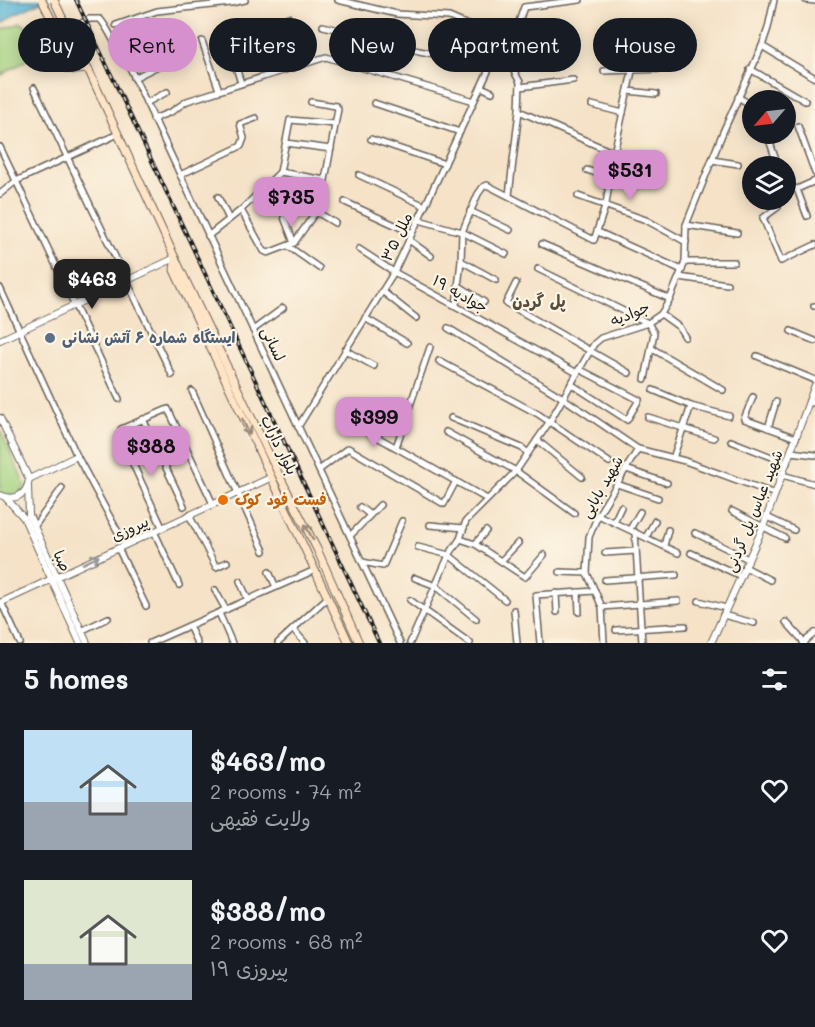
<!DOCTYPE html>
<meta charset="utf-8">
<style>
body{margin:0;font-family:Mali,"Playpen Sans Arabic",sans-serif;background:#242831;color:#f1f3f6;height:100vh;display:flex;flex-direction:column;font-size:22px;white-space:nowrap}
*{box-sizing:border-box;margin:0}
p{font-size:20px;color:#9ea1a6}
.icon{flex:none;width:33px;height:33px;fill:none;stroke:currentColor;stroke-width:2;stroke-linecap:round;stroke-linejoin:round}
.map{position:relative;height:643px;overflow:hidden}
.side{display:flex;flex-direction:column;background:#171b24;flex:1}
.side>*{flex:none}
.top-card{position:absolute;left:18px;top:18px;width:780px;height:54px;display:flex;gap:12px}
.needle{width:39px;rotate:242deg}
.buttons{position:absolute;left:742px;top:90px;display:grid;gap:12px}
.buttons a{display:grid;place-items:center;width:54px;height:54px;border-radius:50%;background:#171b24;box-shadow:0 3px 15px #0003;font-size:30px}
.price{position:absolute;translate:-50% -51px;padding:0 14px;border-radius:12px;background:#d690ce;color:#111;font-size:20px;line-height:39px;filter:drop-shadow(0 2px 3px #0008)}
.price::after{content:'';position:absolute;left:50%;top:36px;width:18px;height:14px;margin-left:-9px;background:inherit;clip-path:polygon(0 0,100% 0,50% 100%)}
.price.current{background:#222;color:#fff}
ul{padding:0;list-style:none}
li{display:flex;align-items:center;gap:18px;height:150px;padding:0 24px}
li span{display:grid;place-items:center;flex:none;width:168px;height:120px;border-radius:0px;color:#555}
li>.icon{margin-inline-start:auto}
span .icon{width:72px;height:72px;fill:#fffc;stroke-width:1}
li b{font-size:26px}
h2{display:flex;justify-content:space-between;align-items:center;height:72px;padding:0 24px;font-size:26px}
.tag{padding:0 21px;border-radius:27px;background:#171b24;box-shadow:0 3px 15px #0003;font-size:21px;line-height:54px}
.tag.current{background:#d690ce;color:#111}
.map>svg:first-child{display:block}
</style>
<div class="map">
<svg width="815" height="643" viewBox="0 0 815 643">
<rect width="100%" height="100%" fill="#fcf5e5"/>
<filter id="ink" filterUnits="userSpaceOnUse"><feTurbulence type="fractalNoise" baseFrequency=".0167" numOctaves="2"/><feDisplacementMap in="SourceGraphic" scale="12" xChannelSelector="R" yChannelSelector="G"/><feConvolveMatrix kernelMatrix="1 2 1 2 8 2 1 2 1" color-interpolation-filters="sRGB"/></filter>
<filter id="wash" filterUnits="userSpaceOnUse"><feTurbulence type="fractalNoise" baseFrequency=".008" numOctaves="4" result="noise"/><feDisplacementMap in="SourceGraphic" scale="24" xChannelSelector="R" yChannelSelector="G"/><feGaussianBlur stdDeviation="1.35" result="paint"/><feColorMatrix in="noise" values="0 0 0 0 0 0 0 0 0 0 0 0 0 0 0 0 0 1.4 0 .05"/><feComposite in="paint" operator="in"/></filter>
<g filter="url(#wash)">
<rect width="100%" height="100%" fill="#f5e2c7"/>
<g fill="#a4d280" stroke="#60774e" stroke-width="1.5">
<path d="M21,23L40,34L44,46L32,57L0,76V30Z"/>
<path d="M0,429L25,485C21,496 11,497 1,493L0,490Z"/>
</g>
<path fill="#58b5d6" stroke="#3a6879" stroke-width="1.5" d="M0,0H45L15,14L0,25Z"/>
</g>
<g filter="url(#ink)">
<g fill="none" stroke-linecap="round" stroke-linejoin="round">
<g stroke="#686158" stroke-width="8">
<g id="minor">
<path d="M338,0L397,14L449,17L477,29L502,50L520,82L519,111L509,195"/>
<path d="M806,0L815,1"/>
<path d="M288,17L302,64"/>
<path d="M116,25L157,11L231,3L245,0"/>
<path d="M258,25L272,73"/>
<path d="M323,26L419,51L491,65"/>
<path d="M226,36L241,83"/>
<path d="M434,37L451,39L446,57"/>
<path d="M451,39L464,40"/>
<path d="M202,41L219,90"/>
<path d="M762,46L815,78"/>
<path d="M750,69L805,101"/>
<path d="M77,70C57,72 47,53 57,37L89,19H100C110,30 113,45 124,55L400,643"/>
<path d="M604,71L665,69"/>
<path d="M134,78L158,66L155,58"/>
<path d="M481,87L492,92"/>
<path d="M520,87L573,80"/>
<path d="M34,88L172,375"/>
<path d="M628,91L656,94"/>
<path d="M738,97L753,106"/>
<path d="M146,103L167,92"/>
<path d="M374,103L460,132"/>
<path d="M592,105L623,113"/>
<path d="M519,111L614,153"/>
<path d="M153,119L171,112L187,101L326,57L474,101"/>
<path d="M798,126L815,173"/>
<path d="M767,134L778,166"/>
<path d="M371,139L445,164"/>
<path d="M286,143L331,149"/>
<path d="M0,147L119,399"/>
<path d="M712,160L738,164"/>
<path d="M587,170L610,178"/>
<path d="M280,172L325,180L338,109L336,106L311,102"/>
<path d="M180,175L241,146L244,138L240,124L256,118"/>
<path d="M359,175L425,206"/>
<path d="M786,187L797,189"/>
<path d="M0,194L16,181L118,134"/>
<path d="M578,196L646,220L686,242"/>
<path d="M218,197L229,219"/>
<path d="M345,202L412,233"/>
<path d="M778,207L763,218L781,261L815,245"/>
<path d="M241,210L264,251L268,253L294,243L315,213L320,214L335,223"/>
<path d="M470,211L510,230"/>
<path d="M807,216L797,189L815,181"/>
<path d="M284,217L294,243"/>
<path d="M419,220L462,232L506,254"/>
<path d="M686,225L737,233"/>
<path d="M598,232L682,270"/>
<path d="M208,236L241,210L280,172L290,120L335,124"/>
<path d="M409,240L431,256"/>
<path d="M542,244L670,299"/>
<path d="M288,246L319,268"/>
<path d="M359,249L394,272L577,373"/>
<path d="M461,261L496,280"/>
<path d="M685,262H734"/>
<path d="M538,269L648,323L654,333L645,379"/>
<path d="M679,277L727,284"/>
<path d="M516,283L506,303L629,373"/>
<path d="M458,285L484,302"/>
<path d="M0,288L77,456L125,545"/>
<path d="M382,291L416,318"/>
<path d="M456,305L461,261L462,232L478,194L483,187L487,185L594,240L606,204L614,153L640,35"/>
<path d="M814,306H815"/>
<path d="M661,314L679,327L685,337"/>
<path d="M365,318L407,343"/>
<path d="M448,328L563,398L638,449L685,461L775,494"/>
<path d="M253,330L283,308"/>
<path d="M791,331L815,341"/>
<path d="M651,348L723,390"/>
<path d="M345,350L374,366"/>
<path d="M757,356L815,380"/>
<path d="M439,361L538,414L609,462"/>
<path d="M571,384L627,420L639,400L579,369"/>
<path d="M653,390L691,406L729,416"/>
<path d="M192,391L264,551"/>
<path d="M753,397L744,419L796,438"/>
<path d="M809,401L815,404"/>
<path d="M648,417L714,438"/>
<path d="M451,418L522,448L528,453"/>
<path d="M143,419L184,506"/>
<path d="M298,427L394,272L491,65L514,36L524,7L580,0"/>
<path d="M768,428L776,402"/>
<path d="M363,429L487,499"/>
<path d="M446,432L516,471L574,513"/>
<path d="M537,440L582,477"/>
<path d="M731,441L787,463"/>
<path d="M396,447L430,347"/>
<path d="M791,452L815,455"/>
<path d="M673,458L691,406"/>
<path d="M626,469L667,483"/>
<path d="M319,470L348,448L444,504L456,481"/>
<path d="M782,475L815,484"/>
<path d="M617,484L658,498"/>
<path d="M360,507L370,515"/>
<path d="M732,511L785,538"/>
<path d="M189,515L216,567L227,562"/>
<path d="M598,515L678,553"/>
<path d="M767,517L794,530"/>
<path d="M614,522L621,507"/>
<path d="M430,525L464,528"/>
<path d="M34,527L62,488"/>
<path d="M162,527L120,436L121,429L168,409L213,504"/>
<path d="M630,529L640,512"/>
<path d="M154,531L179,585"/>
<path d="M635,532L642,643"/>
<path d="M695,533L748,559"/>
<path d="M350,536L380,505"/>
<path d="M646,537L655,521"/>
<path d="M460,539L475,544L525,577L544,555"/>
<path d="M475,544L486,531"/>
<path d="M664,546L668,530"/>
<path d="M418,547L449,555L505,600"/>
<path d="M118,548L146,606"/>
<path d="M605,553L636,551"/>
<path d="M691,553L741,576"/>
<path d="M501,561L518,543"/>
<path d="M362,562L383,566L402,521"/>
<path d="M745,567L770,580"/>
<path d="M269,572L276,587"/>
<path d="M560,572L587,573"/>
<path d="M415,578L436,586L476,619"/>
<path d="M605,580L676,575"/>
<path d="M240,581L248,600"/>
<path d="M215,590L226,610"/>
<path d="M578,592L579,612"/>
<path d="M556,593L557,612"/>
<path d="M410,600L470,643"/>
<path d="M699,601L726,608"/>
<path d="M1,602L20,643"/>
<path d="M602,607L678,601"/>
<path d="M514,610L517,643"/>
<path d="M219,613L232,643"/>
<path d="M723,615L754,623"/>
<path d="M786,622L805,643"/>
<path d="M189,626L197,643"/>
<path d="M293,629L305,643"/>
<path d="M616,630L685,626"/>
<path d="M81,631L108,618"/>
<path d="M150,643L315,570"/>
<path d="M278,643L328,597"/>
<path d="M410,643L449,555L460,539L466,521L516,471L550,421L594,344L601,338L648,323L661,314L670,299L685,262L686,225L723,132L762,46L768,28L774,0"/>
<path d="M540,643L536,595L595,591"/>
<path d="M604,643L602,607L587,573L589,537L598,515L638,449"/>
<path d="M803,643L815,633"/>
</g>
</g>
<g stroke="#686158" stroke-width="8">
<g id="tertiary">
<path d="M0,340L175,258"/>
<path d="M0,418L29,479C27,495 15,502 0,495"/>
<path d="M29,479L77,456"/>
<path d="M28,486L29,515L87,643"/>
<path d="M6,498L24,518L80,643"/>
<path d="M0,603L270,478"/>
<path d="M711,643L763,527L815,385"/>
</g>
</g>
<g stroke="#686158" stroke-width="9">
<g id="secondary">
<path d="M76,47L89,71"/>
<path d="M67,52L77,70L86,69L89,71L175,258L279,475L317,549L359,643"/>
<path d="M175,261L174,270L349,643"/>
</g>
</g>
<use href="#minor" stroke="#fff" stroke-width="5"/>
<use href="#tertiary" stroke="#fff" stroke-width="6"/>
<use href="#secondary" stroke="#ffe4c6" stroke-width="7"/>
<g stroke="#1c1c1c" stroke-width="4">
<path id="rail" d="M76,0L379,643"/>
</g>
<use href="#rail" stroke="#fcf5e5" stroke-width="1.5" stroke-dasharray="4.5" stroke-linecap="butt"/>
<g stroke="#686158" stroke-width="9" stroke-linecap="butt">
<g id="secondary-bridge">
<path d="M42,0L67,52"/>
<path d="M54,0L76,47"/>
</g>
</g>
<use href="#secondary-bridge" stroke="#ffe4c6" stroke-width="7"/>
</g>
<defs><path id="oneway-shaft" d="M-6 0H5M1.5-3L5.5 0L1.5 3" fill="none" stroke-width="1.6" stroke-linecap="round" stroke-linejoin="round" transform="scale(1.5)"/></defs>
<g stroke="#998a7a">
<use href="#oneway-shaft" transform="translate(246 427) rotate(65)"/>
<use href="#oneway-shaft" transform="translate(309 532) rotate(-118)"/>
</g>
<use stroke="#999" href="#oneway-shaft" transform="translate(91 560) rotate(-25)"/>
</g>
<circle fill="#5c6f8a" stroke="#fcf5e5" stroke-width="2" cx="50" cy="338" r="6"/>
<circle fill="#e8710a" stroke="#fcf5e5" stroke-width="2" cx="223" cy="500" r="6"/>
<g text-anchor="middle" stroke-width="4.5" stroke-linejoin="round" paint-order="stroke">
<g font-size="15" fill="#1c1c1c" stroke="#fcf5e5">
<text transform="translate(397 237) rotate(-64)" y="5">ملل ۳۵</text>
<text transform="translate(460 294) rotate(29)" y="5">جوادیه ۱۹</text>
<text transform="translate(630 314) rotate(-22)" y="5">جوادیه</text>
<text transform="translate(273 344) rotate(65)" y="5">لسانی</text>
<text transform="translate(279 445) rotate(64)" y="5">بلوار داراب</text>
<text transform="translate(602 487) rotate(-60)" y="5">شهید بابایی</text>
<text transform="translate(754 511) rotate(-68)" y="5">شهید عباس پل گردنی</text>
<text transform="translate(130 529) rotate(-25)" y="5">پیروزی</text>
<text transform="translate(62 561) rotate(66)" y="5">صبا</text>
</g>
<g font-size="15" font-weight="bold" fill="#4e5e75" stroke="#fcf5e5" text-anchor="start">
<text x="62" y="343">ایستگاه شماره ۶ آتش نشانی</text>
</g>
<g font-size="15" font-weight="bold" fill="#c56008" stroke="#fcf5e5" text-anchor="start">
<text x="235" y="505">فست فود کوک</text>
</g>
<g font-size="16" font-weight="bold" fill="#594c3b" stroke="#fcf5e5">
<text x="539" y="307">پل گردن</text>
</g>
</g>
</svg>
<div class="buttons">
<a><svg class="needle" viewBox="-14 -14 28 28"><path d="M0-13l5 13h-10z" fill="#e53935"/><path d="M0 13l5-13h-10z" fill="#9ea1a6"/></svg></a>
<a><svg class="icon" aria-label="layers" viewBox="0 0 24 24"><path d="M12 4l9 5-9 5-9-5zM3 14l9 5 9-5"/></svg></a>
</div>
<b class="price" style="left:630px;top:201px">$531</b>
<b class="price" style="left:291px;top:228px">$735</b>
<b class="price current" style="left:92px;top:310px">$463</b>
<b class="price" style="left:374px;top:448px">$399</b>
<b class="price" style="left:151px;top:477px">$388</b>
<div class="top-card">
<a class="tag">Buy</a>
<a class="tag current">Rent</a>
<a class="tag">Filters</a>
<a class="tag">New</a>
<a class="tag">Apartment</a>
<a class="tag">House</a>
</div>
</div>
<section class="side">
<h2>5 homes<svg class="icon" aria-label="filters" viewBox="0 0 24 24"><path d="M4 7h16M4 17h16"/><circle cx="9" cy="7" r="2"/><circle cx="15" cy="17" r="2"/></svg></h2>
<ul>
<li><span style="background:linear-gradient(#bfe0f5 60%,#9aa5b1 0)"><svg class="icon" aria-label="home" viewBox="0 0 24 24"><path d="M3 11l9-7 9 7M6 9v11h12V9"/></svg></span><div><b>$463/mo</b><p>2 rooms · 74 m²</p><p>ولایت فقیهی</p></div><svg class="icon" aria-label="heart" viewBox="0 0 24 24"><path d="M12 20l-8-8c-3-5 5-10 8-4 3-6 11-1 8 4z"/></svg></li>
<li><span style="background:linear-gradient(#dfe7d0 70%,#9aa5b1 0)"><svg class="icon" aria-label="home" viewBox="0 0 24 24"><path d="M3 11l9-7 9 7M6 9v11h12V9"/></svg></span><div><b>$388/mo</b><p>2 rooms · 68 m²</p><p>پیروزی ۱۹</p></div><svg class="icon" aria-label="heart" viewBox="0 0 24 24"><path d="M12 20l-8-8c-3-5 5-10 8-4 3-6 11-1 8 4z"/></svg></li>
</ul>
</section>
